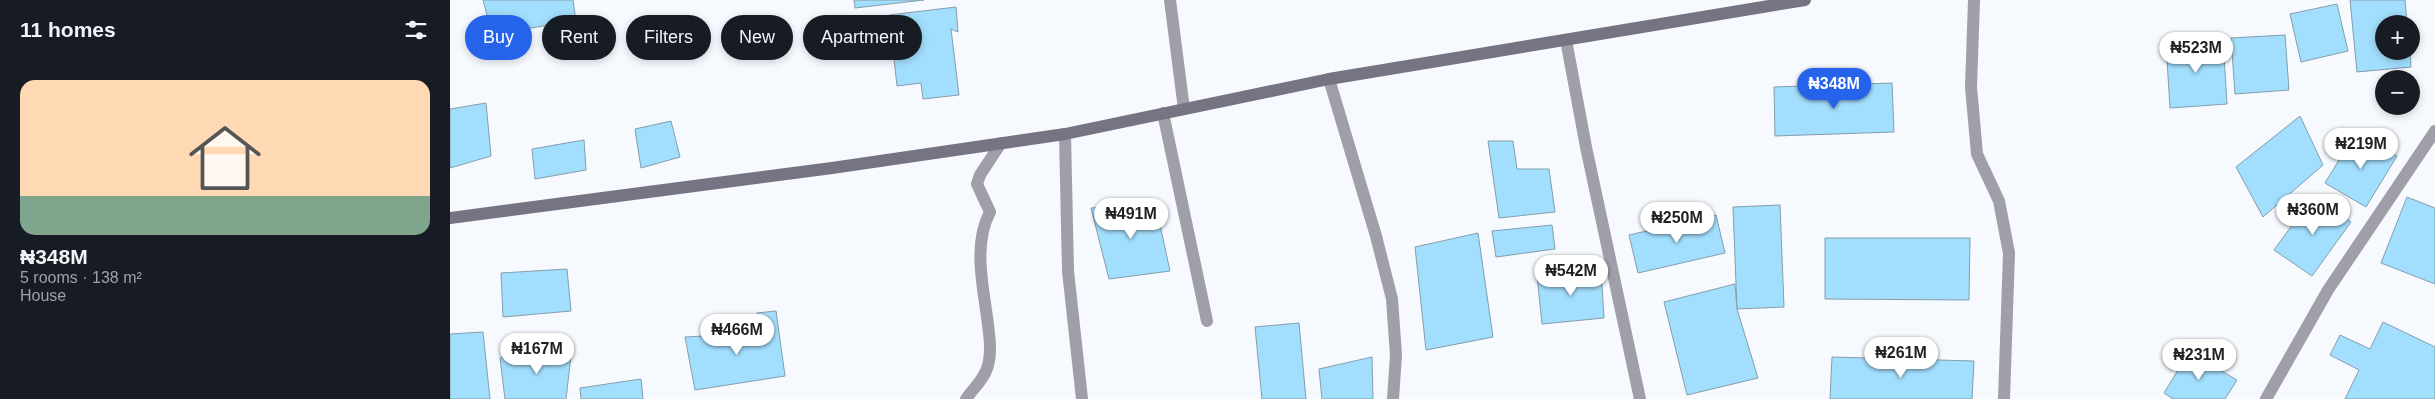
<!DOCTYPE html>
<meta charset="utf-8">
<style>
body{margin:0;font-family:Helvetica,sans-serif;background:#242831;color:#f1f3f6;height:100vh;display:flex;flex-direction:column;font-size:19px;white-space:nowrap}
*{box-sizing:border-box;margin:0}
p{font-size:16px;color:#9ea1a6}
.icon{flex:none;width:28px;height:28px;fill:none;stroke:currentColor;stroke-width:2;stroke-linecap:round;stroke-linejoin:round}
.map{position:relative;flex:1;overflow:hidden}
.side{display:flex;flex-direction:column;background:#171b24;width:450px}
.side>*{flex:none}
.guide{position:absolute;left:15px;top:15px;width:475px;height:45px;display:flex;gap:10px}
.tools{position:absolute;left:1925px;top:15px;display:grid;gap:10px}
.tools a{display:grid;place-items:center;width:45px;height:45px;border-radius:50%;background:#171b24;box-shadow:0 2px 8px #0003;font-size:25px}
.price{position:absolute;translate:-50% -42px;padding:0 11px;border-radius:18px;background:#fff;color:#222;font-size:16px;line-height:32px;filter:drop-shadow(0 1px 2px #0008)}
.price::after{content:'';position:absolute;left:50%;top:30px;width:15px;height:11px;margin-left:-8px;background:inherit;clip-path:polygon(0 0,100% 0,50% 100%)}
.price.on{background:#2563eb;color:#fff}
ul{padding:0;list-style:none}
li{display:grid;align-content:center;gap:10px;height:265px;padding:0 20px}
li span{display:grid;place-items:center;height:155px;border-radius:15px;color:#555}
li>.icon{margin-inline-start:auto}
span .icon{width:90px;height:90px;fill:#fffc;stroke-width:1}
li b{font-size:21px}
h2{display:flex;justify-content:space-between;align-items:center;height:60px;padding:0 20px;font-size:21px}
.pill{padding:0 18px;border-radius:22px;background:#171b24;box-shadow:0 2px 8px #0003;font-size:18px;line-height:45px}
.pill.on{background:#2563eb;color:#fff}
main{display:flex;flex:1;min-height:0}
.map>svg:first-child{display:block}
</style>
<main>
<section class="side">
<h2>11 homes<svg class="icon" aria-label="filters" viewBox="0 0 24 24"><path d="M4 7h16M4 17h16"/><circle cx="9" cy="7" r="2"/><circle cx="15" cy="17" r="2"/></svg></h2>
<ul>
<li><span style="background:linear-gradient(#ffd9b3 75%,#7fa58c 0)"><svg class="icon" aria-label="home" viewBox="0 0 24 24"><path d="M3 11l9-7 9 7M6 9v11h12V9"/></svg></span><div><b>₦348M</b><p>5 rooms · 138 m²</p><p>House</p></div></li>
</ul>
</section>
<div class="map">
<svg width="1985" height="399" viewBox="0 0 1985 399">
<rect width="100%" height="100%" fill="#f6f9fe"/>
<g fill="#a2defd" stroke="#849eab">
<path d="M33,0H123L126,21L42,34Z"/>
<path d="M404,0H474L405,8Z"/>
<path d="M1900,0H1955L1957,24H1934V51H1960L1961,67L1907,72Z"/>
<path d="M1887,4L1898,51L1851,62L1840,14Z"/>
<path d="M506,7L508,32L501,29L509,95L473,99L471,83L447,86L439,15Z"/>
<path d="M1835,35L1839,90L1785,94L1781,38Z"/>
<path d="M1773,40L1777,104L1720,108L1716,44Z"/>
<path d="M1442,83L1444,132L1325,136L1324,87Z"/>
<path d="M36,103L41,156L0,168V109Z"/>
<path d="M1850,116L1873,165L1813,217L1786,167Z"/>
<path d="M221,121L230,157L191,168L185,129Z"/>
<path d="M1906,132L1947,156L1916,207L1875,183Z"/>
<path d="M134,140L136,170L85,179L82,149Z"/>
<path d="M1038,141H1063L1067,169H1099L1105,212L1049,218Z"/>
<path d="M1864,195L1901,222L1862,276L1824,250Z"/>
<path d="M1957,197L1985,208V284L1931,263Z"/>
<path d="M705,202L720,271L659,279L641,208Z"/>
<path d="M1330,205L1334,307L1287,309L1283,207Z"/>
<path d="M1266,215L1275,253L1188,273L1179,235Z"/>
<path d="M1102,225L1105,249L1046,257L1042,231Z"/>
<path d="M1028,233L1043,337L976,350L965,247Z"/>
<path d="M1375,238H1520L1519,300L1375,299Z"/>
<path d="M117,269L121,311L53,317L51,273Z"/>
<path d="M1151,270L1154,318L1092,324L1087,276Z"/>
<path d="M1285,284L1287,309L1308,378L1237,395L1214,302Z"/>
<path d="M326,311L335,376L245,390L235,337L311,333L307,313Z"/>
<path d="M1933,322L1985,347V399H1895L1909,370L1880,355L1890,335L1920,349Z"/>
<path d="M849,323L856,399H812L805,327Z"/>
<path d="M33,332L40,399H0V334Z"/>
<path d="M122,347L116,399H55L50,358Z"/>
<path d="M1739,352L1787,380L1775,399H1723L1714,393Z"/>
<path d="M922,357L923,399H872L869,369Z"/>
<path d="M1382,357L1524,361L1522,399H1380Z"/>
<path d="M191,379L193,399H131L130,388Z"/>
</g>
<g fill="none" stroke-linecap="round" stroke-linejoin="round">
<path stroke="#a09ea9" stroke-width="12" d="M713,113L757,321"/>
<g stroke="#a09ea9" stroke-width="12">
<path d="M720,0L734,109"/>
<path d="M1524,0L1521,87L1527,154L1549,201L1559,253L1554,399"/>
<path d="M1116,40L1136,147L1190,399"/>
<path d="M879,79L926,236L942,299L946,355L943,399"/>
<path d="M615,134L618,271L632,399"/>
<path d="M516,399C522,390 532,381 536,371C542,357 540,340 538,325C534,289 522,246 540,212L527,184L530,175L551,143"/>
<path d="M1816,399L1878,290L1985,131"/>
</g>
<path stroke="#767383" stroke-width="12" d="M0,218L382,168L615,134L879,79L1355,0"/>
</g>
</svg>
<div class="tools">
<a>+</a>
<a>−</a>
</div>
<b class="price" style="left:1746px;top:74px">₦523M</b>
<b class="price on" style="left:1384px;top:110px">₦348M</b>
<b class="price" style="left:1911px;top:170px">₦219M</b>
<b class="price" style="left:1863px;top:236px">₦360M</b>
<b class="price" style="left:681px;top:240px">₦491M</b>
<b class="price" style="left:1227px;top:244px">₦250M</b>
<b class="price" style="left:1121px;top:297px">₦542M</b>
<b class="price" style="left:287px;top:356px">₦466M</b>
<b class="price" style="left:87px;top:375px">₦167M</b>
<b class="price" style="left:1451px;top:379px">₦261M</b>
<b class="price" style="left:1749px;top:381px">₦231M</b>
<div class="guide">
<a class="pill on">Buy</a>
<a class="pill">Rent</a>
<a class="pill">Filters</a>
<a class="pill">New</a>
<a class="pill">Apartment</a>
</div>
</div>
</main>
